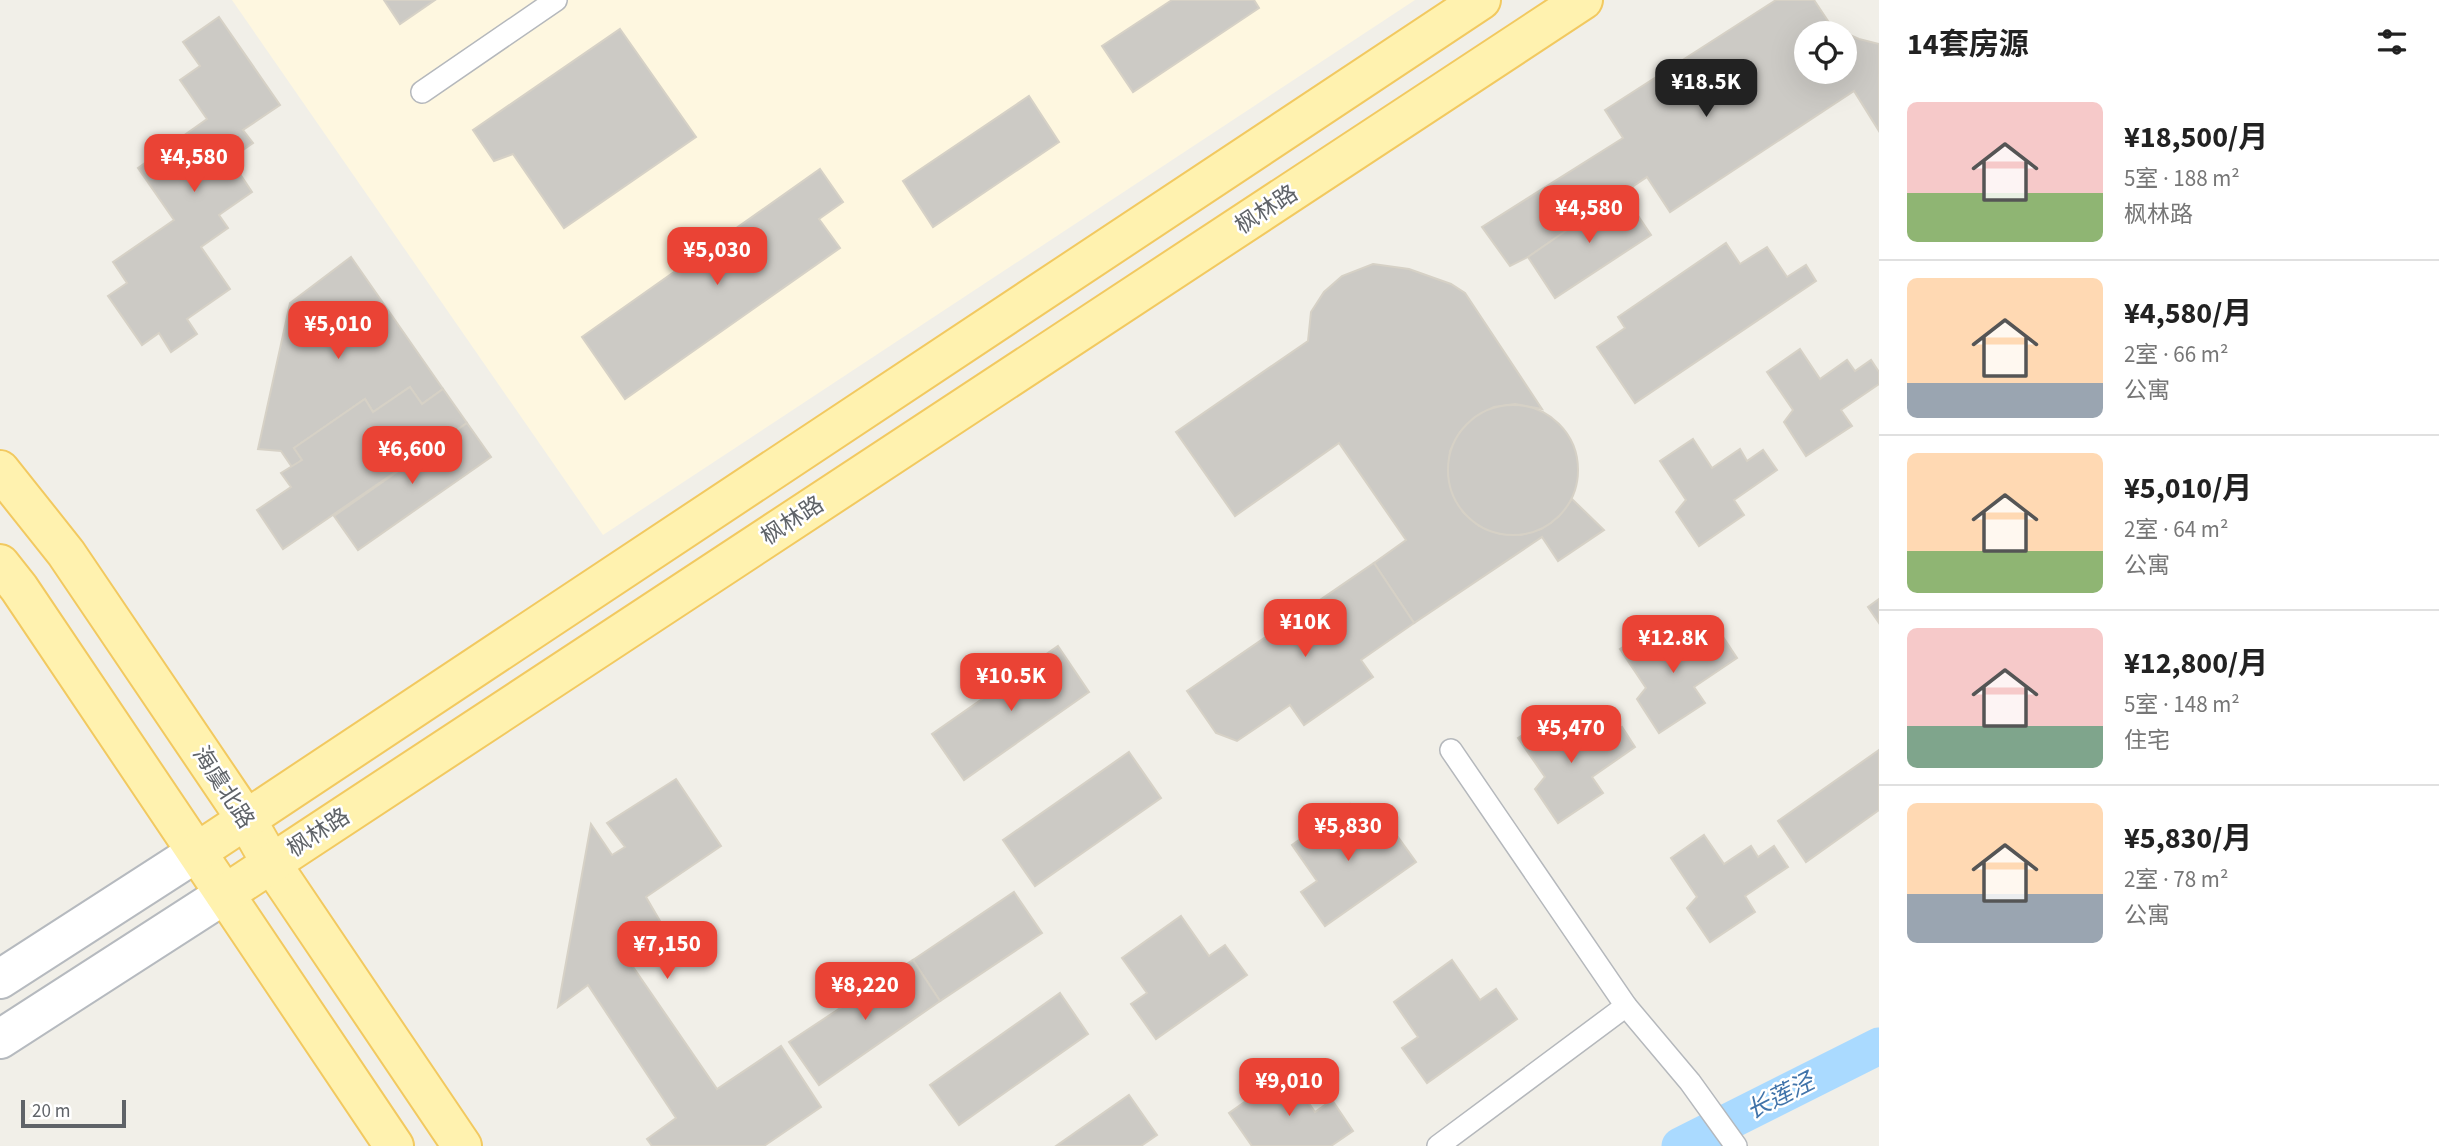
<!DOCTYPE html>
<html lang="zh">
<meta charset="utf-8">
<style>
body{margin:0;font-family:"Source Sans 3","Noto Sans SC",sans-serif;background:#f6f6f6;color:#222;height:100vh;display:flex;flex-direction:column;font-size:26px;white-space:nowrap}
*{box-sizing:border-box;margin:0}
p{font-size:23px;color:#767676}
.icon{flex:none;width:38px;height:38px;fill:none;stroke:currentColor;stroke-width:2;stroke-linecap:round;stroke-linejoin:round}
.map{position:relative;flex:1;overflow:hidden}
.side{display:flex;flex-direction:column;background:#fff;width:560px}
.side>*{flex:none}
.controls{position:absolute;left:1794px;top:21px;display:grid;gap:14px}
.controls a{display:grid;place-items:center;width:63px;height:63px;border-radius:50%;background:#fff;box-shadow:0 7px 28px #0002;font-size:35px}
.scale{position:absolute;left:21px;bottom:18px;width:105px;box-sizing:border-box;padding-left:7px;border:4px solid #5f6368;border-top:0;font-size:19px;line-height:24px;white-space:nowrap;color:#5f6368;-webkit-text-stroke:5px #fff;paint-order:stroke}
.price{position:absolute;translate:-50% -60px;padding:0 16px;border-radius:14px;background:#ea4335;color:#fff;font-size:23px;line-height:46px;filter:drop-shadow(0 2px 4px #0008)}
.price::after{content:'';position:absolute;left:50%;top:42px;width:21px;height:16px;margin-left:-10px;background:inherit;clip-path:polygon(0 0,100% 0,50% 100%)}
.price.current{background:#222;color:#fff}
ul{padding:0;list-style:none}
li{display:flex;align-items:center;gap:21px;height:175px;padding:0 28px}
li+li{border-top:2px solid #e0e0e0}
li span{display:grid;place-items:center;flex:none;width:196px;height:140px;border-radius:10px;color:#555}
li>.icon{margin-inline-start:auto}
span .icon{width:84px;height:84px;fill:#fffc;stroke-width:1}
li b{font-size:30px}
h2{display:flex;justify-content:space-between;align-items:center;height:84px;padding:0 28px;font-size:30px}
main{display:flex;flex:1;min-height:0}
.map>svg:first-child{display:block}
</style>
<main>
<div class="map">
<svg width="1879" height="1146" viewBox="0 0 1879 1146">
<rect width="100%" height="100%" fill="#f1efe8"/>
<path fill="#fef7e0" d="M232,0H1415L603,535Z"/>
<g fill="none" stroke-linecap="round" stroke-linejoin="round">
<path stroke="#aadaff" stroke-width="37" d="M1680,1146L1879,1046"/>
</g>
<g fill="#cccac5" stroke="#d6d1c6" stroke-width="2" fill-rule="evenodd">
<path d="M384,0H435L400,24Z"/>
<path d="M1172,0H1254L1259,8L1133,92L1102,46Z"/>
<path d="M1776,0H1814L1832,27L1859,39L1879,44V131L1854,91L1670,212L1647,177L1528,257L1510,266L1482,227L1623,138L1605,110ZM1806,33H1844V72H1806Z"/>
<path d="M219,17L280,105L243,130L253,143L230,159L252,192L219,215L228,228L201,247L230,289L187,319L197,334L171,352L159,333L142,345L108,296L127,283L113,262L174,220L138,168L207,119L180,80L200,66L183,42Z"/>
<path d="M620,29L696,137L564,228L513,154L494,161L473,130Z"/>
<path d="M1029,96L1059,142L933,227L903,181Z"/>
<path d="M820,169L843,202L819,219L840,248L625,399L582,337Z"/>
<path d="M1622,192L1651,235L1555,298L1528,257Z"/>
<path d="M1726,243L1740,264L1767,247L1787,277L1806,265L1816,281L1635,403L1597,347L1625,328L1618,317Z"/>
<path d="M351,257L443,389L422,404L410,387L373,412L365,399L294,448L302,460L292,467L281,451L258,449L290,303Z"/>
<path d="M1373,264L1409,269L1451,284L1465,293L1542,409L1515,404L1494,407L1475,417L1460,432L1450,451L1448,473L1453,494L1463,512L1479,526L1500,534L1521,535L1541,529L1559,516L1572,499L1604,530L1558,561L1542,537L1414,623L1374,563L1406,540L1339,443L1235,516L1176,432L1308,341L1311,312L1324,292L1342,276Z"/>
<path d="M1800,349L1820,379L1847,360L1855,371L1871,360L1879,372V384L1841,410L1852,426L1806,456L1784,422L1793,410L1767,372Z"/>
<path d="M410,387L422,404L443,389L467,423L283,549L257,510L291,487L281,473L302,460L294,448L365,399L373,412Z"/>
<circle cx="1513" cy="470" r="65"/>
<path d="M467,423L491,457L358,550L334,516Z"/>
<path d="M1693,439L1712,468L1740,449L1747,461L1763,450L1777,470L1734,500L1744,515L1699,546L1676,512L1686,500L1660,461Z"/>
<path d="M1374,563L1414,623L1361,660L1373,677L1304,725L1290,705L1237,741L1216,733L1187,691Z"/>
<path d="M1879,599V623L1868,607Z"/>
<path d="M1653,627L1673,656L1700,637L1708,648L1723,637L1737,658L1694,687L1705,703L1659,733L1637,699L1646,688L1620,649Z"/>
<path d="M1058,646L1089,692L964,780L932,734Z"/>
<path d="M1551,716L1571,745L1598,727L1606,738L1622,727L1635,747L1592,777L1603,793L1558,823L1535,789L1545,777L1518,738Z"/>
<path d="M1879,750V810L1806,862L1778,821Z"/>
<path d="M1129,752L1161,798L1035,886L1003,840Z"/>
<path d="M676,779L721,846L646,897L667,933L629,961L717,1089L781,1046L821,1107L764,1146H652L647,1139L676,1118L588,985L558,1007L591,824L612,855L625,847L607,823Z"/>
<path d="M1350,804L1379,844L1395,833L1416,862L1325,926L1301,892L1317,881L1292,845Z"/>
<path d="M1704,835L1724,864L1751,846L1758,857L1774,846L1788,867L1745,896L1755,912L1710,942L1687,908L1697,897L1671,858Z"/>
<path d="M1014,892L1042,933L940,1001L913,960Z"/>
<path d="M1181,916L1209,956L1225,945L1247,975L1156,1039L1131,1004L1147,993L1122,958Z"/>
<path d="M913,960L940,1001L819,1085L789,1042Z"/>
<path d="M1452,960L1480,1000L1496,989L1517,1019L1427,1083L1402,1048L1418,1037L1394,1002Z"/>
<path d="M1060,993L1088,1034L959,1125L930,1085Z"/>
<path d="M1287,1072L1315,1112L1332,1100L1353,1131L1331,1146H1252L1229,1113Z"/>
<path d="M1129,1095L1157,1135L1141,1146H1056Z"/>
</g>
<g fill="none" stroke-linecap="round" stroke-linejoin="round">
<g stroke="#b5b8bc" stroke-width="24">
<g id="lane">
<path d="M422,92L556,0"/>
<path d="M1451,750L1626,1006L1690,1082L1736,1146"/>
<path d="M1438,1146L1626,1006"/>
</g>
</g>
<g stroke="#b6babf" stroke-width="42">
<g id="secondary">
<path d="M0,979L197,852"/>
<path d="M0,1039L225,894"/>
</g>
</g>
<g stroke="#f2c960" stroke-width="42">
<g id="primary">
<path d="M0,470L66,553L246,819L271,863L462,1146"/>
<path d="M0,564L19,588L394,1146"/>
<path d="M197,852L1481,0"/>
<path d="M225,894L1583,0"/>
</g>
</g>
<use href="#lane" stroke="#fff" stroke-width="21"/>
<use href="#secondary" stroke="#fff" stroke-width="38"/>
<use href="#primary" stroke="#fff2af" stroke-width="38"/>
</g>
<g text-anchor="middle" stroke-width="5" stroke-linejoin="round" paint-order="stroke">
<g font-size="23" fill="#5f6368" stroke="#fff">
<text transform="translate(1266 209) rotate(-33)" y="8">枫林路</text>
<text transform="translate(792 520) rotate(-33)" y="8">枫林路</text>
<text transform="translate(224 787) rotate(57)" y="8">海虞北路</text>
<text transform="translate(318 832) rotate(-33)" y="8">枫林路</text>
</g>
<g font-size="24" font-style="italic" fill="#4174aa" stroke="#fff">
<text transform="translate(1780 1096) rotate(-27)" y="8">长莲泾</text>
</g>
</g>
</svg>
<div class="controls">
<a><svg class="icon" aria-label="locate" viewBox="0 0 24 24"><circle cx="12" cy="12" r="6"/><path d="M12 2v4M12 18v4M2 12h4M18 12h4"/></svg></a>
</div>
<div class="scale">20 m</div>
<b class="price current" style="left:1706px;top:119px">¥18.5K</b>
<b class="price" style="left:194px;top:194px">¥4,580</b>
<b class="price" style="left:1589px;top:245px">¥4,580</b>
<b class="price" style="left:717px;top:287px">¥5,030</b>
<b class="price" style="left:338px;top:361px">¥5,010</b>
<b class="price" style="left:412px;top:486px">¥6,600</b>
<b class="price" style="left:1305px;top:659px">¥10K</b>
<b class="price" style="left:1673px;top:675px">¥12.8K</b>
<b class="price" style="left:1011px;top:713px">¥10.5K</b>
<b class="price" style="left:1571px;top:765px">¥5,470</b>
<b class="price" style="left:1348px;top:863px">¥5,830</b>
<b class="price" style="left:667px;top:981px">¥7,150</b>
<b class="price" style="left:865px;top:1022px">¥8,220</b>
<b class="price" style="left:1289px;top:1118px">¥9,010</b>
</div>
<section class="side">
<h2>14套房源<svg class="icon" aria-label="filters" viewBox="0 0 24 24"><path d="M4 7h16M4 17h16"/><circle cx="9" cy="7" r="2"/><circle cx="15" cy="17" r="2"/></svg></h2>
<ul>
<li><span style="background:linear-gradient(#f6c9c9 65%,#8fb573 0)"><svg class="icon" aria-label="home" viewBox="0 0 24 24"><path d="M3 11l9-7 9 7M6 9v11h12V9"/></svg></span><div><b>¥18,500/月</b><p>5室 · 188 m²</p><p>枫林路</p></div></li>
<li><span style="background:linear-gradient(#ffd9b3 75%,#9aa5b1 0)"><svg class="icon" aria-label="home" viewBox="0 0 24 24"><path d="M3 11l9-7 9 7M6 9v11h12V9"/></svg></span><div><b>¥4,580/月</b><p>2室 · 66 m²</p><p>公寓</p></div></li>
<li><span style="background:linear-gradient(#ffd9b3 70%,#8fb573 0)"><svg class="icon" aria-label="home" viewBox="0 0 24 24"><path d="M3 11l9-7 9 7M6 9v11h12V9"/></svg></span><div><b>¥5,010/月</b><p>2室 · 64 m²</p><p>公寓</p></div></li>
<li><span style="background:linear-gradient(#f6c9c9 70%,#7fa58c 0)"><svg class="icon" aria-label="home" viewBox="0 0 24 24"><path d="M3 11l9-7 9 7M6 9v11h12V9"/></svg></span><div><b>¥12,800/月</b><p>5室 · 148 m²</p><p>住宅</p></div></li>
<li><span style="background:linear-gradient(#ffd9b3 65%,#9aa5b1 0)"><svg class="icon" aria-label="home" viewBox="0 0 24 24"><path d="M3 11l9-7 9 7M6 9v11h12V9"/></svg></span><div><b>¥5,830/月</b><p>2室 · 78 m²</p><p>公寓</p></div></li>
</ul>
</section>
</main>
